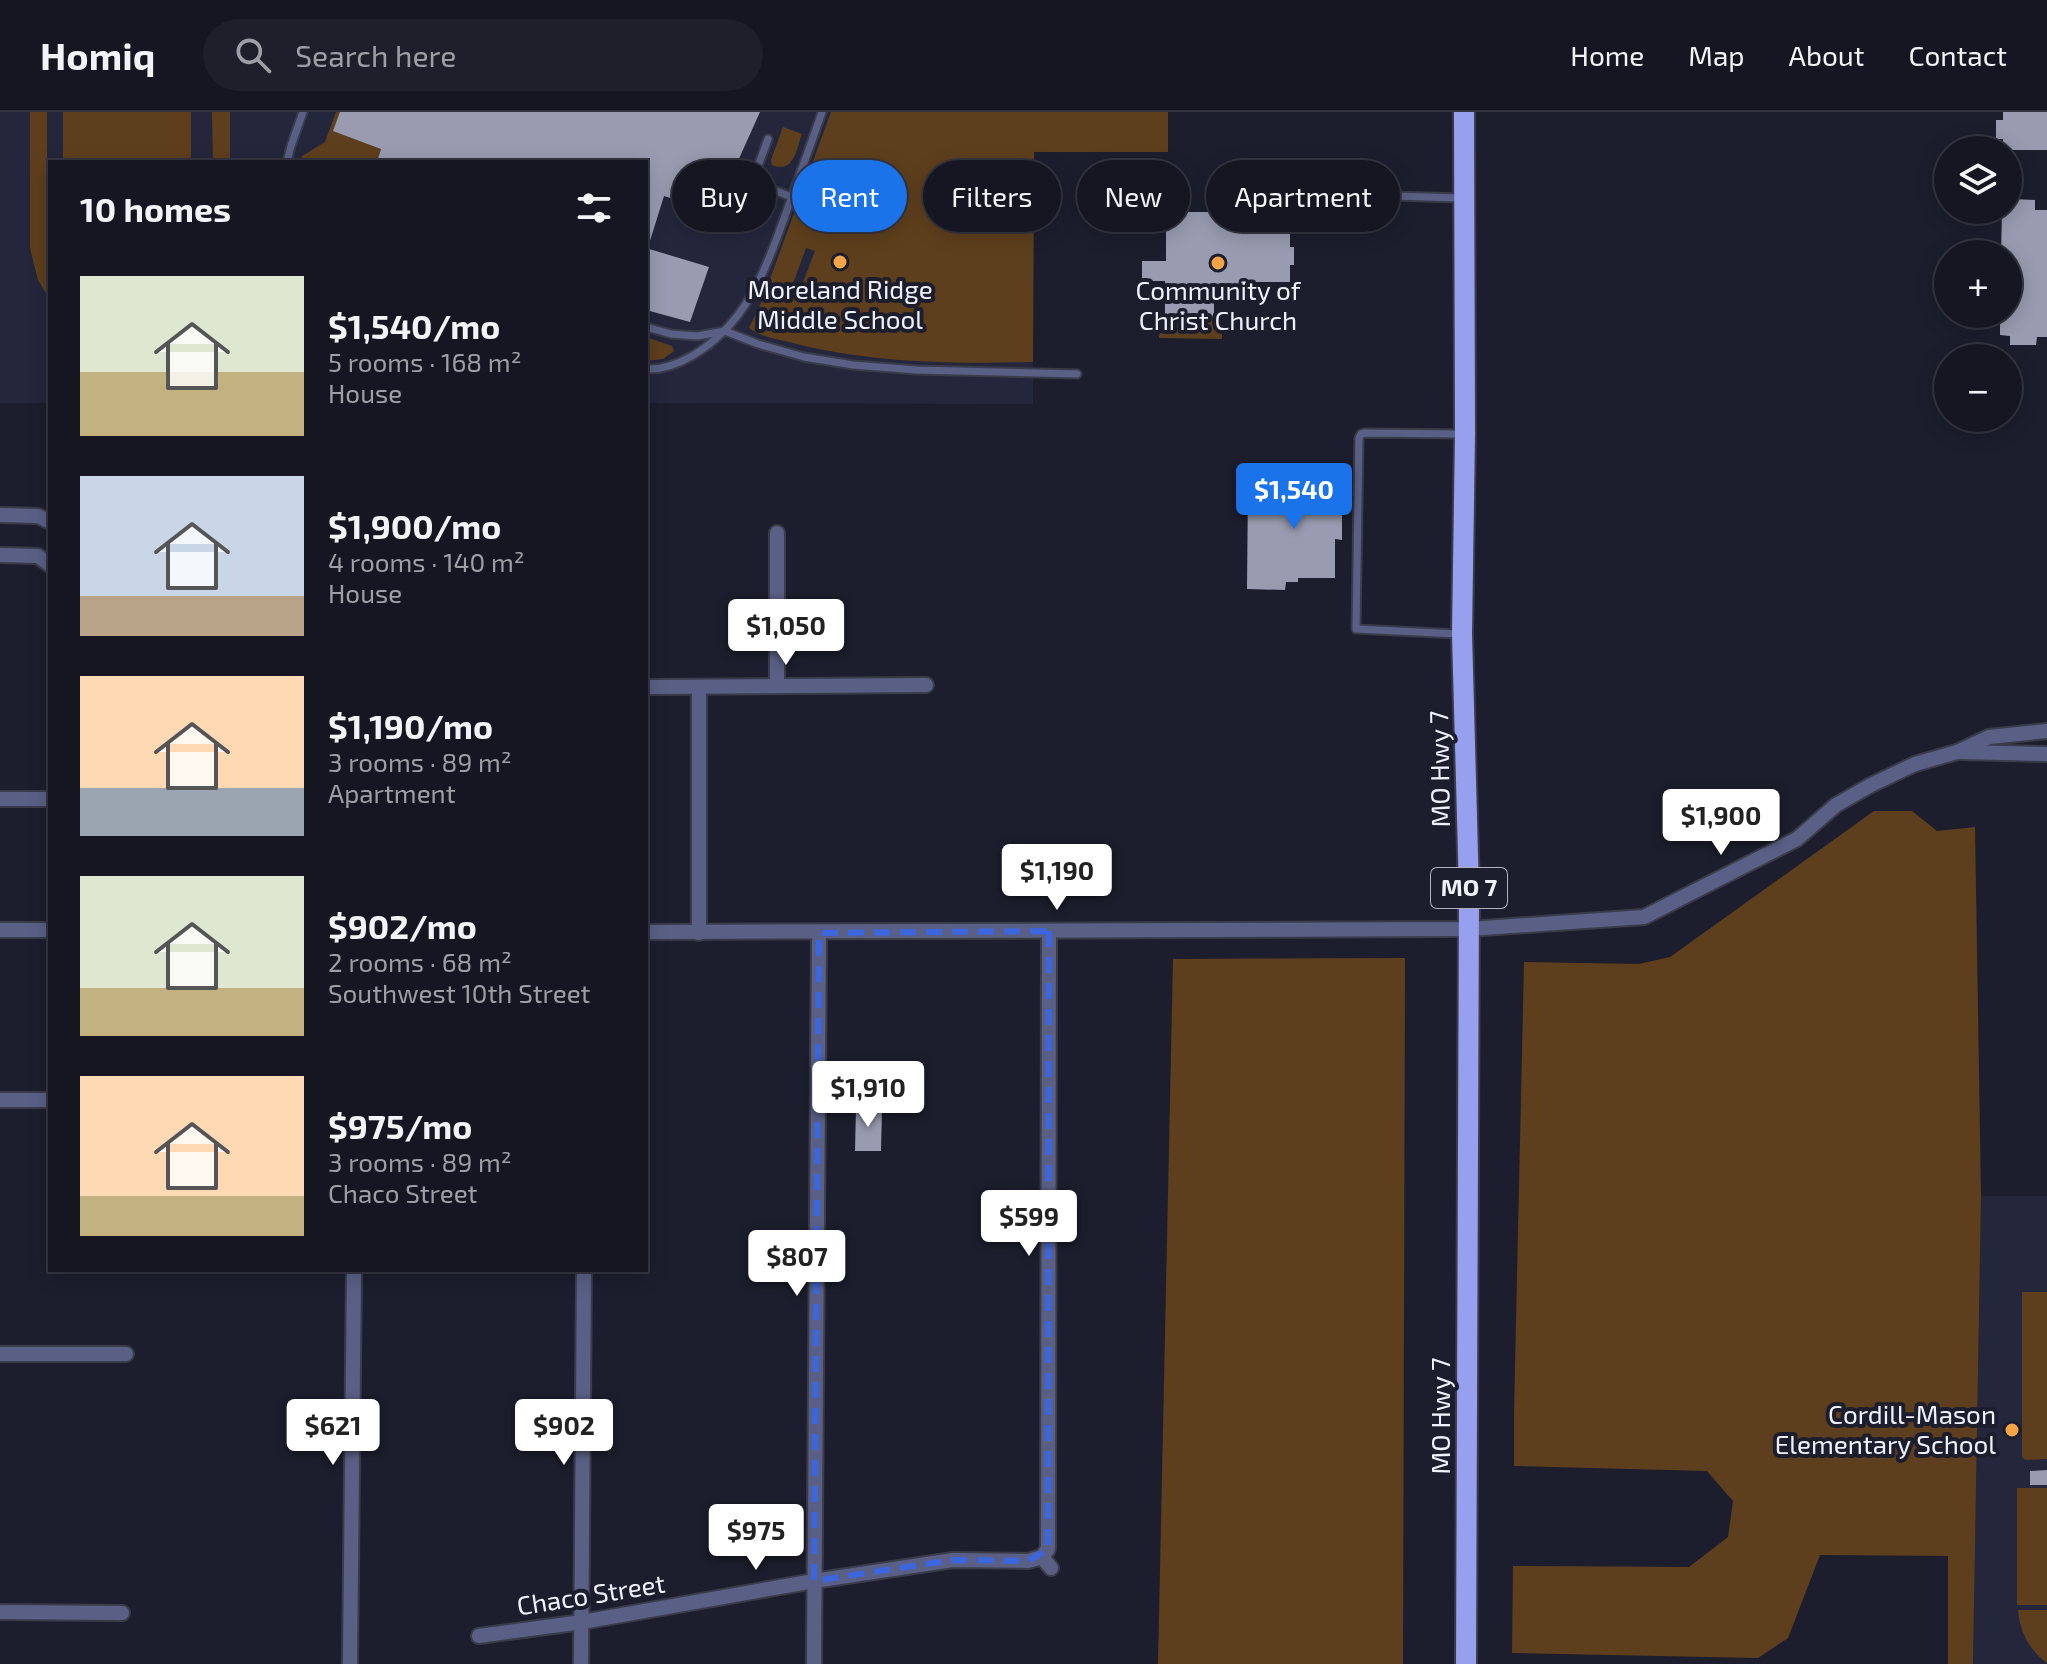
<!DOCTYPE html>
<meta charset="utf-8">
<style>
body{margin:0;font-family:"Exo 2",sans-serif;background:#1e1f2a;color:#f1f3f6;height:100vh;display:flex;flex-direction:column;font-size:30px;white-space:nowrap}
*{box-sizing:border-box;margin:0}
p{font-size:26px;color:#9d9fa5}
.icon{flex:none;width:44px;height:44px;fill:none;stroke:currentColor;stroke-width:2;stroke-linecap:round;stroke-linejoin:round}
.map{position:relative;flex:1;overflow:hidden}
.drawer{position:absolute;left:48px;top:48px;width:600px;height:1112px;display:flex;flex-direction:column;background:#151622;border-radius:0px;box-shadow:0 4px 20px #0003,0 0 0 2px #343540}
.drawer>*{flex:none}
.hud{position:absolute;left:672px;top:48px;width:760px;height:72px;display:flex;gap:16px}
.buttons{position:absolute;left:1934px;top:24px;display:grid;gap:16px}
.buttons a{display:grid;place-items:center;width:88px;height:88px;border-radius:50%;background:#151622;box-shadow:0 4px 20px #0003,0 0 0 2px #343540;font-size:40px}
.price{position:absolute;translate:-50% -68px;padding:0 18px;border-radius:8px;background:#fff;color:#222;font-size:26px;line-height:52px;filter:drop-shadow(0 2px 4px #0008)}
.price::after{content:'';position:absolute;left:50%;top:48px;width:24px;height:18px;margin-left:-12px;background:inherit;clip-path:polygon(0 0,100% 0,50% 100%)}
.price.on{background:#1a73e8;color:#fff}
ul{padding:0;list-style:none}
li{display:flex;align-items:center;gap:24px;height:200px;padding:0 32px}
li span{display:grid;place-items:center;flex:none;width:224px;height:160px;border-radius:0px;color:#555}
li>.icon{margin-inline-start:auto}
span .icon{width:96px;height:96px;fill:#fffc;stroke-width:1}
li b{font-size:34px}
h2{display:flex;justify-content:space-between;align-items:center;height:96px;padding:0 32px;font-size:34px}
.chip{padding:0 28px;border-radius:36px;background:#151622;box-shadow:0 4px 20px #0003,0 0 0 2px #343540;font-size:28px;line-height:72px}
.chip.on{background:#1a73e8;color:#fff}
header{display:flex;align-items:center;gap:48px;box-sizing:border-box;height:112px;padding:0 40px;background:#151622;border-bottom:2px solid #343540}
header strong{font-size:38px}
nav{display:flex;gap:44px;margin-inline-start:auto;font-size:28px}
.search{width:560px;height:72px;background:#1e1f2a;display:flex;align-items:center;gap:20px;box-sizing:border-box;padding:0 28px;border-radius:44px;color:#9d9fa5;font-size:30px}
.map>svg:first-child{display:block}
</style>
<header>
<strong>Homiq</strong>
<div class="search"><svg class="icon" aria-label="search" viewBox="0 0 24 24"><circle cx="10" cy="10" r="6"/><path d="M15 15l6 6"/></svg>Search here</div>
<nav><a>Home</a><a>Map</a><a>About</a><a>Contact</a></nav>
</header>
<div class="map">
<svg width="2047" height="1552" viewBox="0 0 2047 1552">
<rect width="100%" height="100%" fill="#1c1e2d"/>
<g fill="#24273c">
<path d="M0,0H1168V40H1034L1033,292L646,291V50H50V291H0Z"/>
<path d="M1981,1084H2047V1552H1973Z"/>
</g>
<g fill="#5e3f1d" fill-rule="evenodd">
<path d="M30,0H47V125L50,150V188L38,168L30,136Z"/>
<rect x="63" y="0" width="128" height="50"/>
<path d="M212,0H230V50H213Z"/>
<path d="M336,0H340L381,37L377,50H301L302,44L325,30Z"/>
<path d="M831,0H1168V40H1034L1033,250C951,252 868,251 789,230C775,227 759,224 749,216L762,189ZM806,136L815,139L799,181L791,177Z"/>
<path d="M783,15L802,22C796,38 794,62 772,53L771,48Z"/>
<path d="M1160,204H1222V227L1159,226Z"/>
<path d="M646,225L672,234L674,239L663,247L646,249Z"/>
<path d="M1874,699H1912L1937,719L1975,715L1981,1084L1973,1552H1948V1444L1820,1443L1788,1526L1758,1546L1512,1541L1513,1454L1689,1455L1728,1425L1733,1389L1707,1359L1514,1354V1301L1524,850L1639,852L1670,845Z"/>
<path d="M1405,846L1403,1552H1158L1173,847Z"/>
<path d="M2022,1180H2047V1347L2025,1348L2022,1345Z"/>
<rect x="2017" y="1376" width="30" height="117"/>
<path d="M2018,1498H2047V1551C2029,1538 2020,1520 2018,1498Z"/>
</g>
<g fill="#999cb0">
<path d="M340,0H760L719,91L711,88L710,98L664,84L649,132L646,131V50H377L381,37L333,19Z"/>
<path d="M2003,0H2047V38H2003V27H1996V8H2003Z"/>
<path d="M2013,87L2035,88V98H2047V225H2037L2036,233H2010V224L2000,223V202H2008V142H2001L2002,98H2008V95H2013Z"/>
<path d="M1166,100H1220V113H1236V119L1290,120V135H1294V153H1290V170H1251V184H1214V204H1165V169H1142V149H1166Z"/>
<path d="M646,136L709,155L690,210L646,198Z"/>
<path d="M1314,353H1339L1338,387L1342,386V428L1335,427V466H1298V470H1286L1285,478L1247,477L1248,374L1313,375Z"/>
<path d="M856,995L882,996L881,1039H855Z"/>
<path d="M2047,1358V1373H2030V1359Z"/>
</g>
<g fill="none" stroke-linecap="round" stroke-linejoin="round">
<g stroke="#3a3c4a" stroke-width="11">
<g id="lane">
<path d="M287,50L291,34L303,0"/>
<path d="M752,70L792,85"/>
<path d="M1323,82L1461,86"/>
<path d="M739,106L768,27"/>
<path d="M646,215L671,222L697,224L725,219L758,232L804,245L853,253L917,258L1077,262"/>
<path d="M646,257C663,258 678,252 692,244C747,211 764,161 785,104C797,70 810,35 822,0"/>
<path d="M1458,522L1356,517L1359,326L1361,322L1365,321L1462,322"/>
</g>
</g>
<g stroke="#3a3c4a" stroke-width="18">
<g id="street">
<path d="M0,403L38,404L50,410"/>
<path d="M0,443L38,444L50,453"/>
<path d="M777,574V421"/>
<path d="M646,575L926,573"/>
<path d="M699,575V821"/>
<path d="M1961,640L2047,642"/>
<path d="M0,687H50"/>
<path d="M0,818H50"/>
<path d="M1049,819L1048,1437L1042,1445L1051,1456"/>
<path d="M646,820L1469,817L1644,805L1797,727L1836,693L1871,673L1915,652L1957,640L1989,625L2047,619"/>
<path d="M0,988H50"/>
<path d="M0,1242H126"/>
<path d="M0,1500L122,1501"/>
<path d="M479,1524L582,1510L814,1469L953,1448L1028,1449L1042,1445"/>
<path d="M350,1552L354,1158"/>
<path d="M581,1552L584,1158"/>
<path d="M814,1552L819,821"/>
</g>
</g>
<g stroke="#3a3c4a" stroke-width="24">
<path id="primary" d="M1464,0L1465,322L1462,522L1469,779L1466,1552"/>
</g>
<use href="#lane" stroke="#5a6085" stroke-width="7"/>
<use href="#street" stroke="#5a6085" stroke-width="14"/>
<use href="#primary" stroke="#96a0ee" stroke-width="20"/>
</g>
<path fill="none" stroke="#3c66dd" stroke-width="6" stroke-dasharray="16 10" stroke-linejoin="round" d="M1049,819L1048,1437L1028,1449L953,1448L814,1469L819,821Z"/>
<g fill="#f4a345" stroke="#1c1e2d" stroke-width="3">
<circle cx="840" cy="150" r="8"/>
<circle cx="1218" cy="151" r="8"/>
<circle cx="2012" cy="1318" r="8"/>
</g>
<g text-anchor="middle" stroke-width="8" stroke-linejoin="round" paint-order="stroke">
<rect fill="#1c1e2d" stroke="#b0b2be" stroke-width="2" x="1431" y="756" width="76" height="40" rx="6"/>
<g font-size="24" font-weight="bold" fill="#eff1fc">
<text x="1469" y="784">MO 7</text>
</g>
<g font-size="26" fill="#eff1fc" stroke="#1c1e2d">
<text x="840" y="187">Moreland Ridge<tspan x="840" dy="30">Middle School</tspan></text>
<text x="1218" y="188">Community of<tspan x="1218" dy="30">Christ Church</tspan></text>
<text x="1996" y="1312" text-anchor="end">Cordill-Mason<tspan x="1996" dy="30">Elementary School</tspan></text>
</g>
<g font-size="26" fill="#eff1fc" stroke="#1c1e2d">
<text transform="translate(1440 657) rotate(-91)" y="9">MO Hwy 7</text>
<text transform="translate(1441 1304) rotate(-90)" y="9">MO Hwy 7</text>
<text transform="translate(591 1483) rotate(-9)" y="9">Chaco Street</text>
</g>
</g>
</svg>
<div class="buttons">
<a><svg class="icon" aria-label="layers" viewBox="0 0 24 24"><path d="M12 4l9 5-9 5-9-5zM3 14l9 5 9-5"/></svg></a>
<a>+</a>
<a>−</a>
</div>
<b class="price on" style="left:1294px;top:419px">$1,540</b>
<b class="price" style="left:786px;top:555px">$1,050</b>
<b class="price" style="left:1721px;top:745px">$1,900</b>
<b class="price" style="left:1057px;top:800px">$1,190</b>
<b class="price" style="left:868px;top:1017px">$1,910</b>
<b class="price" style="left:1029px;top:1146px">$599</b>
<b class="price" style="left:797px;top:1186px">$807</b>
<b class="price" style="left:333px;top:1355px">$621</b>
<b class="price" style="left:564px;top:1355px">$902</b>
<b class="price" style="left:756px;top:1460px">$975</b>
<div class="hud">
<a class="chip">Buy</a>
<a class="chip on">Rent</a>
<a class="chip">Filters</a>
<a class="chip">New</a>
<a class="chip">Apartment</a>
</div>
<section class="drawer">
<h2>10 homes<svg class="icon" aria-label="filters" viewBox="0 0 24 24"><path d="M4 7h16M4 17h16"/><circle cx="9" cy="7" r="2"/><circle cx="15" cy="17" r="2"/></svg></h2>
<ul>
<li><span style="background:linear-gradient(#dfe7d0 60%,#c2b280 0)"><svg class="icon" aria-label="home" viewBox="0 0 24 24"><path d="M3 11l9-7 9 7M6 9v11h12V9"/></svg></span><div><b>$1,540/mo</b><p>5 rooms · 168 m²</p><p>House</p></div></li>
<li><span style="background:linear-gradient(#c9d6e8 75%,#b9a48a 0)"><svg class="icon" aria-label="home" viewBox="0 0 24 24"><path d="M3 11l9-7 9 7M6 9v11h12V9"/></svg></span><div><b>$1,900/mo</b><p>4 rooms · 140 m²</p><p>House</p></div></li>
<li><span style="background:linear-gradient(#ffd9b3 70%,#9aa5b1 0)"><svg class="icon" aria-label="home" viewBox="0 0 24 24"><path d="M3 11l9-7 9 7M6 9v11h12V9"/></svg></span><div><b>$1,190/mo</b><p>3 rooms · 89 m²</p><p>Apartment</p></div></li>
<li><span style="background:linear-gradient(#dfe7d0 70%,#c2b280 0)"><svg class="icon" aria-label="home" viewBox="0 0 24 24"><path d="M3 11l9-7 9 7M6 9v11h12V9"/></svg></span><div><b>$902/mo</b><p>2 rooms · 68 m²</p><p>Southwest 10th Street</p></div></li>
<li><span style="background:linear-gradient(#ffd9b3 75%,#c2b280 0)"><svg class="icon" aria-label="home" viewBox="0 0 24 24"><path d="M3 11l9-7 9 7M6 9v11h12V9"/></svg></span><div><b>$975/mo</b><p>3 rooms · 89 m²</p><p>Chaco Street</p></div></li>
</ul>
</section>
</div>
